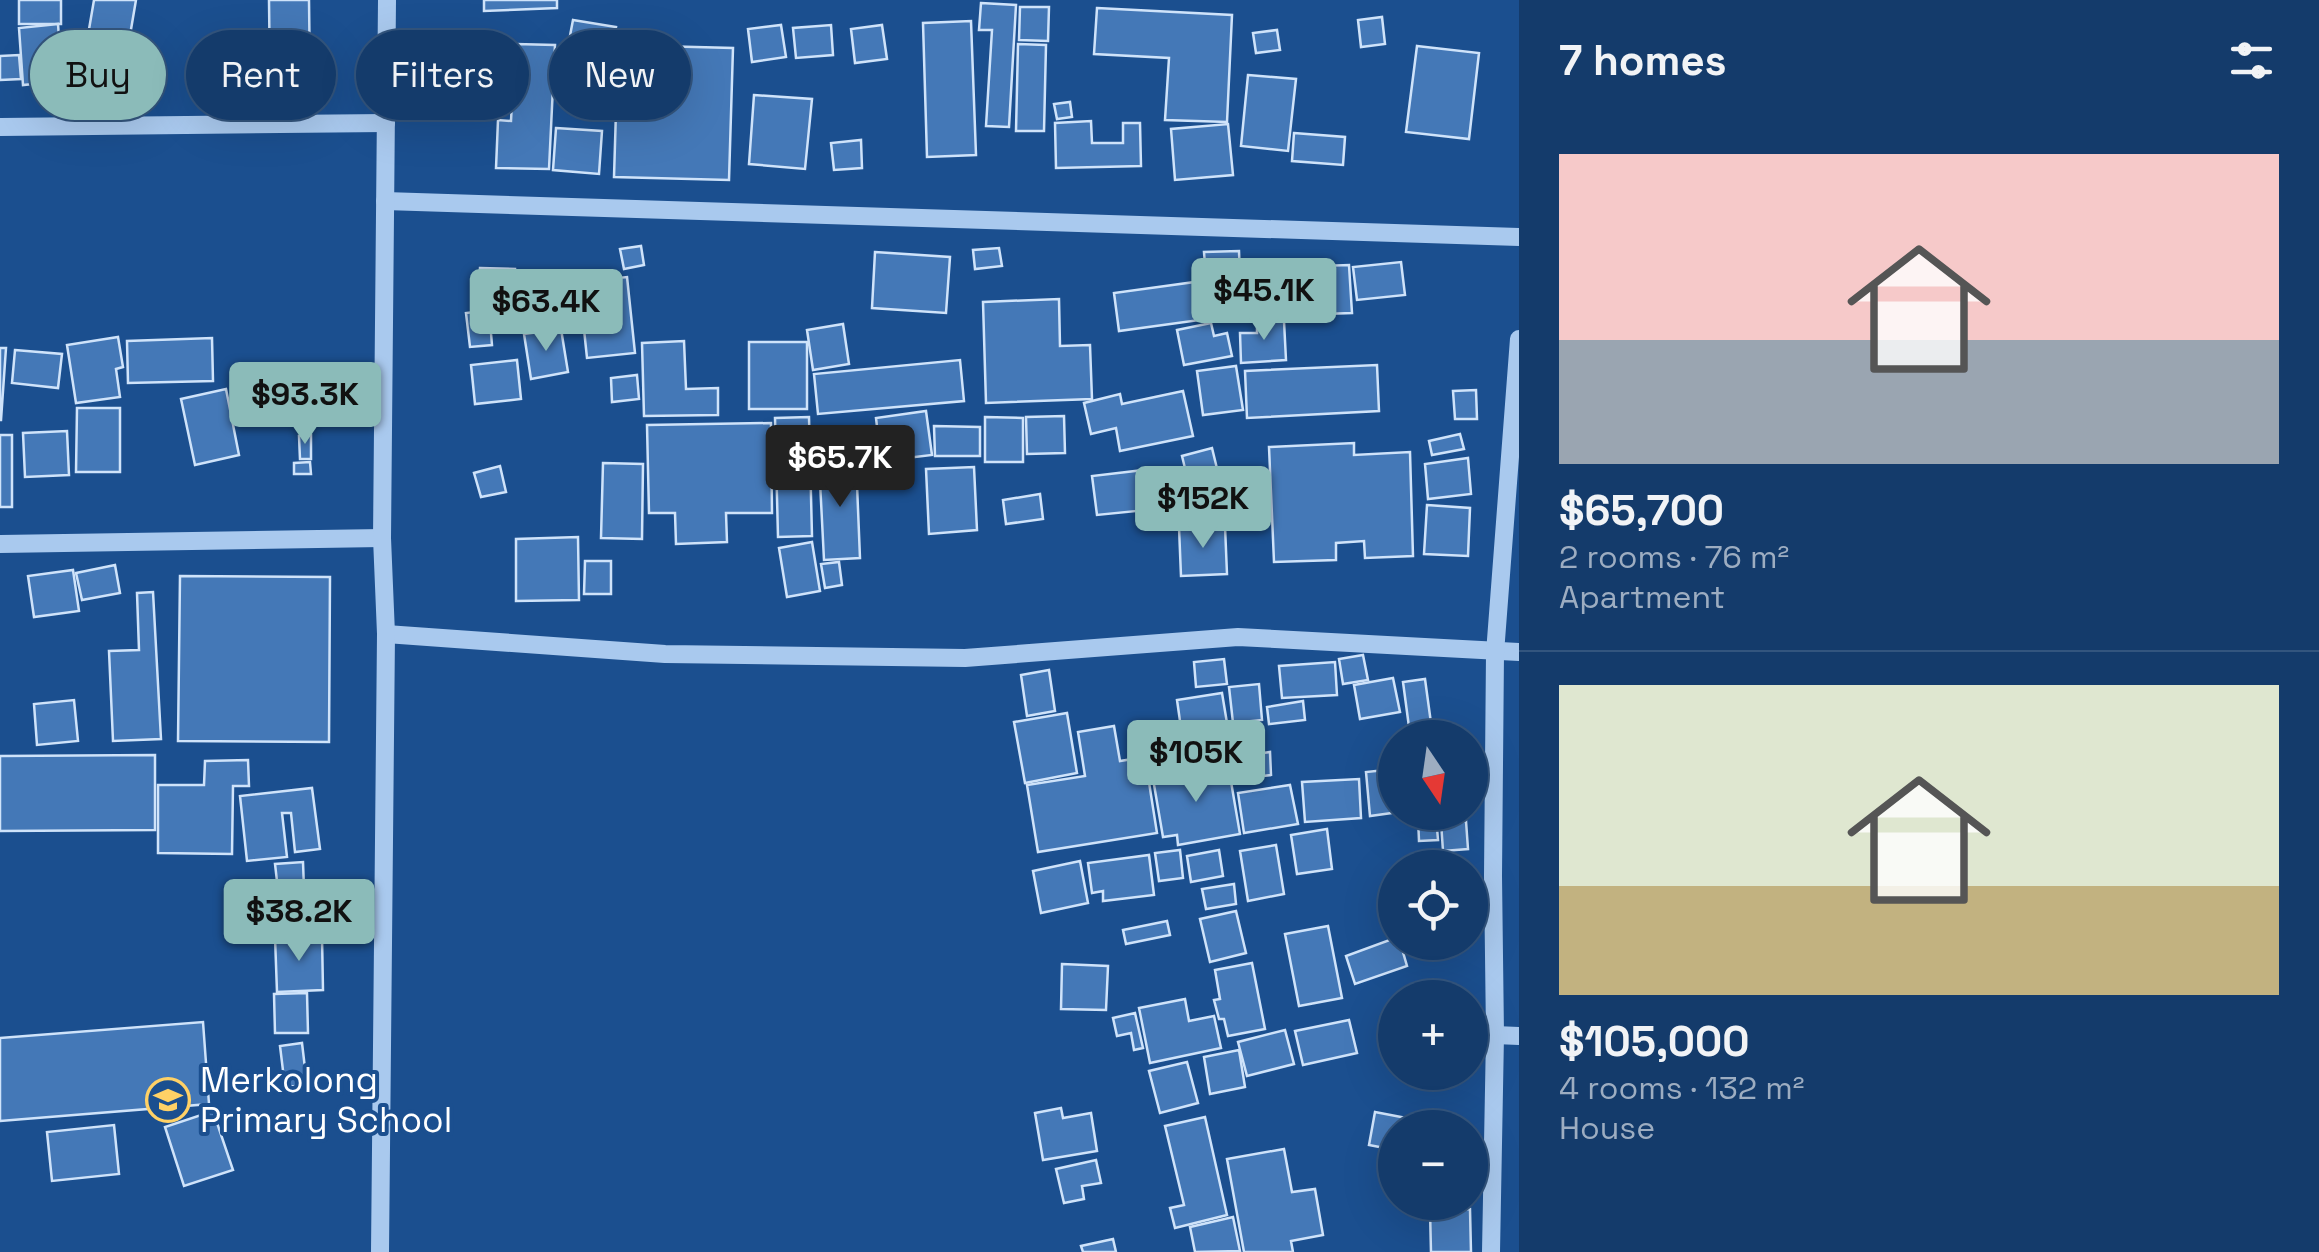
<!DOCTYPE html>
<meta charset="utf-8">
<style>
body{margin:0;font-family:"Space Grotesk",sans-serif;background:#1d4271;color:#f1f3f6;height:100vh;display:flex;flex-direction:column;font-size:38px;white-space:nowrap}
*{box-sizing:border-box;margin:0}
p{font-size:32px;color:#9dadc1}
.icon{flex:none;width:55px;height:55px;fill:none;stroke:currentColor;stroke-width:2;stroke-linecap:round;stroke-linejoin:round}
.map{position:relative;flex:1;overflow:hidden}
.sheet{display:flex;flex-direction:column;background:#143b6b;width:800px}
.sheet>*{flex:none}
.hud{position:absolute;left:30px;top:30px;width:950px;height:90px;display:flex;gap:20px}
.needle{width:65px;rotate:167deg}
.controls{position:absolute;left:1378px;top:720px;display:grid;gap:20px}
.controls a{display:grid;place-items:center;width:110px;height:110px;border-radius:50%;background:#143b6b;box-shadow:0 10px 40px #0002,0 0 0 2px #33557e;font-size:50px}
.price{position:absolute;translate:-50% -85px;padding:0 22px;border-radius:10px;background:#8bbbb9;color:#111;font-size:32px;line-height:65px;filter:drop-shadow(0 2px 5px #0008)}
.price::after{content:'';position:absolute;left:50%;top:60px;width:30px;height:22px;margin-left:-15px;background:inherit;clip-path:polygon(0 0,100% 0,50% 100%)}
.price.on{background:#222;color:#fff}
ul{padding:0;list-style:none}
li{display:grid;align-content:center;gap:20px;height:530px;padding:0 40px}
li+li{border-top:2px solid #33557e}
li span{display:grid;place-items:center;height:310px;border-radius:0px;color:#555}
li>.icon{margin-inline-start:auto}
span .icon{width:180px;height:180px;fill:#fffc;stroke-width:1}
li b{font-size:42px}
h2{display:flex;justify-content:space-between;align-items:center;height:120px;padding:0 40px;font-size:42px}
.tag{padding:0 35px;border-radius:45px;background:#143b6b;box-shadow:0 10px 40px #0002,0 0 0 2px #33557e;font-size:35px;line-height:90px}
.tag.on{background:#8bbbb9;color:#111}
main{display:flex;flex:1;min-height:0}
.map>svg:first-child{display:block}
</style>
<main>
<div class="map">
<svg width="1519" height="1252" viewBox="0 0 1519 1252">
<rect width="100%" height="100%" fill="#1b4f8f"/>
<g fill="#4478b7" stroke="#cfe3fa" stroke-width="2.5">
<rect x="19" y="0" width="42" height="24"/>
<path d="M94,0H136L128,47L87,41Z"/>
<path d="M269,0H309L310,82L270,83Z"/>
<path d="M484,0H557V8L484,11Z"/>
<path d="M981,3L1016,5L1009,127L986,126L992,30H979Z"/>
<path d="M1020,7H1049L1048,41L1019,40Z"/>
<path d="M1097,8L1232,15L1227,122L1165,120L1169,58L1094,54Z"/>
<path d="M1382,17L1385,44L1361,47L1358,20Z"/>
<path d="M573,20L616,27L608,69L565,62Z"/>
<path d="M971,21L976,155L927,157L923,23Z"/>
<path d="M58,24L62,81L23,85L19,28Z"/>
<path d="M781,25L786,57L752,62L748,29Z"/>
<path d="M831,25L833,55L796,58L793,28Z"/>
<path d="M882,25L887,59L855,63L851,29Z"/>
<path d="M1277,30L1280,50L1256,53L1253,33Z"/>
<path d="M88,44L131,54L126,78L82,69Z"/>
<path d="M515,44L555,45L549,169L496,168L498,120L511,121Z"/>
<path d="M1018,44L1046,45L1044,131H1016Z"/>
<path d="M618,45L733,48L729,180L614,177Z"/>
<path d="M1417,46L1479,53L1469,139L1406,132Z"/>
<path d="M19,55L21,79L0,80V56Z"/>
<path d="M1248,75L1296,79L1288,151L1241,146Z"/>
<path d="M754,95L812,99L805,169L749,164Z"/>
<path d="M1070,102L1072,117L1057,119L1054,104Z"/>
<path d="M1091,121L1092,143H1123V123H1140L1141,166L1056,168L1055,123Z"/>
<path d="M1228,124L1233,175L1175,180L1171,129Z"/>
<path d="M556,128L602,131L599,174L553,170Z"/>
<path d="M1294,133L1345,137L1343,165L1292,161Z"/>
<path d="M861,140L862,168L834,170L831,143Z"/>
<path d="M641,246L644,265L624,269L620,249Z"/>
<path d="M999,248L1002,266L975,269L973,250Z"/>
<path d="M1239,251L1240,276L1206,278L1204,252Z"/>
<path d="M875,252L950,257L946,313L872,308Z"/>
<path d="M1401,262L1405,295L1357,300L1353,267Z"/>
<path d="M1349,265L1352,313L1264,316L1262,268Z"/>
<path d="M480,268L515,269L514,303L478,302Z"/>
<path d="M627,277L635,353L587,358L579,282Z"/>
<path d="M1202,281L1207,319L1119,331L1114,293Z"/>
<path d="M1059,299L1060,346L1090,345L1092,399L986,403L983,302Z"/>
<path d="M499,309L501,331L491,333L492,345L470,347L466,313Z"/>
<path d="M1284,321L1286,360L1241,363L1240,333H1257V322Z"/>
<path d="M1211,323L1214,336L1227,333L1232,356L1184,365L1177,330Z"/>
<path d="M843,324L849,364L813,370L807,330Z"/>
<path d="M561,329L568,372L531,379L524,334Z"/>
<path d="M118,337L123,367L116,369L120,397L76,403L67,345Z"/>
<path d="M212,338L213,381L128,383L127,341Z"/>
<path d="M684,341L686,389L718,388V415L644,416L642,343Z"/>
<rect x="749" y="342" width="58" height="67"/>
<path d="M0,348H6L1,420H0Z"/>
<path d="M15,350L62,354L58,388L12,383Z"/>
<path d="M517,360L521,399L475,404L471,365Z"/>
<path d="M960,360L964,401L818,414L814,374Z"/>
<path d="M1377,365L1379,411L1247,418L1245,371Z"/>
<path d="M1236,366L1243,410L1203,415L1197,371Z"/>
<path d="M637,375L639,399L612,402L611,378Z"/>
<path d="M226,389L239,455L195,465L181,399Z"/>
<path d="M1476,390L1477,419H1455L1453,391Z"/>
<path d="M1183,391L1193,436L1120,451L1116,428L1091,434L1084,403L1120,394L1122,404Z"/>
<path d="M77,408H120V472H76Z"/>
<path d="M926,411L932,455L881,461L876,418Z"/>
<path d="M1064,416L1065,453L1027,454L1026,417Z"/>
<path d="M809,417L812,536L778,537L775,418Z"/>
<path d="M985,417L1023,418V462H985Z"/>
<path d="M771,423L772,513H726L727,542L676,544L675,513H649L647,425Z"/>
<path d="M934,426L980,427V456H935Z"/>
<path d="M67,431L69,475L25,477L23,433Z"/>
<path d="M1460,434L1464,449L1432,455L1429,441Z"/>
<rect x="0" y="435" width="12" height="72"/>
<path d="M311,435V459H300L299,436Z"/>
<path d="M1354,443V455L1410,452L1413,556L1365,558L1364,541L1336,543V560L1274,562L1269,447Z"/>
<path d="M1212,448L1222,489L1192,497L1182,456Z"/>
<path d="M1468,458L1471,494L1428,499L1425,464Z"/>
<path d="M856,460L860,558L824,560L819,462Z"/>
<path d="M310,462L311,474H294V463Z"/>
<path d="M603,463L643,464L642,539L601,538Z"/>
<path d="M500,466L506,492L481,497L474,473Z"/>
<path d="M974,467L977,530L929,534L926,469Z"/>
<path d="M1144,470L1147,510L1097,515L1092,476Z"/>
<path d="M1040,494L1043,519L1006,524L1003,500Z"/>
<path d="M1427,505L1470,508L1468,556L1424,554Z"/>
<path d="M1225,526L1227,574L1181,576L1179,527Z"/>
<path d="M578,537L579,600L516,601V539Z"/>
<path d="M812,542L820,591L787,597L779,548Z"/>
<path d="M585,561H611V594H584Z"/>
<path d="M839,562L842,585L825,588L821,564Z"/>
<path d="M115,565L120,593L82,600L76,573Z"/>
<path d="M73,570L79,611L34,617L28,576Z"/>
<path d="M180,576L330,577L329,742L178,741Z"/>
<path d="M153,592L161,739L113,741L109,651L139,650L137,593Z"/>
<path d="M1363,655L1368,680L1343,684L1339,659Z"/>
<path d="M1224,659L1227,684L1196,687L1194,662Z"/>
<path d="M1335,662L1337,695L1282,698L1279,666Z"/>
<path d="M1049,670L1055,711L1027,716L1021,675Z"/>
<path d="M1393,678L1400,712L1360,719L1354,685Z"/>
<path d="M1425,679L1431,723L1409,727L1403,682Z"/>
<path d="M1259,684L1262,720L1233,723L1229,687Z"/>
<path d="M1222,693L1230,741L1184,749L1177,700Z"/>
<path d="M74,700L78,741L37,745L34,704Z"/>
<path d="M1303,701L1305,720L1269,724L1267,707Z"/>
<path d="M1067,713L1077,773L1025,783L1014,722Z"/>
<path d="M1114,726L1120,761L1145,757L1157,833L1038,852L1027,785L1085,776L1078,732Z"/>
<path d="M1255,747L1256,754L1270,752L1271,775L1235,779L1233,750Z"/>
<path d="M155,755V830L0,831V756Z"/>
<path d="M248,760L249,786H233L232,854L158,853V785H204L205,761Z"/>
<path d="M1202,765L1204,775L1229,770L1240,834L1178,845L1177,835L1163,837L1152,773Z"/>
<path d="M1395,769V812H1399L1370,816L1366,772Z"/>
<path d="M1359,779L1361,818L1305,822L1302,782Z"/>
<path d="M1290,785L1298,824L1244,833L1238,793Z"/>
<path d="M312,788L320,849L295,852L291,813H282L287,857L247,861L240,796Z"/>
<path d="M1436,816L1438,840L1419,841L1418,817Z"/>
<path d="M1466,821L1468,849L1443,851L1441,822Z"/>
<path d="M1327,829L1332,869L1297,874L1291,835Z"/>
<path d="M1276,845L1284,894L1248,901L1240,851Z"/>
<path d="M1180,850L1183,878L1159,881L1155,853Z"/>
<path d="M1219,850L1223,876L1191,882L1187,856Z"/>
<path d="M1149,855L1154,895L1103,901V891L1092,893L1088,863Z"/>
<path d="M1080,861L1088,903L1041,913L1033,871Z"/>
<path d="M303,862L304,889L278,890L275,864Z"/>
<path d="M1234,884L1236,904L1206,909L1202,889Z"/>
<path d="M1236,911L1246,953L1210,962L1200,919Z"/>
<path d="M1167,921L1170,935L1126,944L1123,930Z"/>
<path d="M1328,926L1342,998L1299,1006L1285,934Z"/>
<path d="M322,936L323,990L277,992L275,937Z"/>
<path d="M1395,938V942H1400L1407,966L1355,984L1346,956Z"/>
<path d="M1252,963L1265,1029L1228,1036L1224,1019H1219L1214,1000L1220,999L1215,970Z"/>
<path d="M1062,964L1108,966L1106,1010L1061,1009Z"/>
<path d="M307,993L308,1033H275L274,994Z"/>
<path d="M1185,999L1189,1021L1214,1016L1221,1048L1150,1063L1139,1008Z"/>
<path d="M1135,1013L1143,1048L1134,1050L1131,1033L1117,1036L1113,1018Z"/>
<path d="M1349,1020L1357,1053L1303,1065L1295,1031Z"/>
<path d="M203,1022L209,1104L0,1121V1038Z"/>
<path d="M1285,1030L1294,1064L1247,1076L1238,1042Z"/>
<path d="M302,1043L307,1085L285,1087L280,1046Z"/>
<path d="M1239,1050L1245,1087L1210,1094L1204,1057Z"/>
<path d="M1187,1062L1198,1103L1160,1113L1149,1071Z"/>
<path d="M1061,1108L1063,1118L1091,1113L1097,1151L1043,1160L1035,1113Z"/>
<path d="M213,1111L233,1170L184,1186L165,1127Z"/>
<path d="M1375,1112L1422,1121L1421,1128H1395V1150L1369,1145Z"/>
<path d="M1205,1117L1227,1215L1175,1228L1170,1208L1184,1205L1165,1126Z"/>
<path d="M114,1125L119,1174L52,1181L47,1132Z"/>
<path d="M1284,1149L1292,1192L1315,1189L1323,1235L1291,1241L1293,1252H1244L1227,1159Z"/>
<path d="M1096,1160L1101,1183L1082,1186L1084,1199L1064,1203L1056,1169Z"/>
<path d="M1470,1209L1471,1252H1431L1430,1210Z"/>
<path d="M1233,1217L1240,1251L1195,1252L1190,1227Z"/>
<path d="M1113,1239L1116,1252H1083L1081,1246Z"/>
</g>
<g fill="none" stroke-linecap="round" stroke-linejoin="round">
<g stroke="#a9c9ee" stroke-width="18">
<path d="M0,127L386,123"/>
<path d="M385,201L1519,237"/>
<path d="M0,544L382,538"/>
<path d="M386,634L665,654L965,658L1238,637L1519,652"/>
<path d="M1495,1035L1519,1036"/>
<path d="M380,1252L386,634L382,538L387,0"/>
<path d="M1491,1252L1495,1035L1493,876L1495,653L1519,339"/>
</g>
</g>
<defs>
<g id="school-ring" transform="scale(2.25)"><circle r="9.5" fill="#1b4f8f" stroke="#ffd166" stroke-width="1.5"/><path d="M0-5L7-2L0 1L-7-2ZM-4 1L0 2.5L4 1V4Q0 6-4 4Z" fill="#ffd166"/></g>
</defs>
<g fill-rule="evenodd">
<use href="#school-ring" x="168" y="1100"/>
</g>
<g text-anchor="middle" stroke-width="8" stroke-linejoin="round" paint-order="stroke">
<g font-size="35" fill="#fff" stroke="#1b4f8f" text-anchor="start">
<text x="200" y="1092">Merkolong<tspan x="200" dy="40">Primary School</tspan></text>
</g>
</g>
</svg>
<div class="controls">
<a><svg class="needle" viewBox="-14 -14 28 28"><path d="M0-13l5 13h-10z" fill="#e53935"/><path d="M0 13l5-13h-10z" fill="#9dadc1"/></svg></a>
<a><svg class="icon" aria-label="locate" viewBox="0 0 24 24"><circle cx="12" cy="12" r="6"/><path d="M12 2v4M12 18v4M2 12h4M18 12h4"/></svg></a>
<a>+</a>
<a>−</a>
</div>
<b class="price" style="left:1264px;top:343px">$45.1K</b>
<b class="price" style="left:546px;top:354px">$63.4K</b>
<b class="price" style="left:305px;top:447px">$93.3K</b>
<b class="price on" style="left:840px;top:510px">$65.7K</b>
<b class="price" style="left:1203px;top:551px">$152K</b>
<b class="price" style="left:1196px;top:805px">$105K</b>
<b class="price" style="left:299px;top:964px">$38.2K</b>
<div class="hud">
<a class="tag on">Buy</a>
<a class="tag">Rent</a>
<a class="tag">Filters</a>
<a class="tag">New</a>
</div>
</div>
<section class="sheet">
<h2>7 homes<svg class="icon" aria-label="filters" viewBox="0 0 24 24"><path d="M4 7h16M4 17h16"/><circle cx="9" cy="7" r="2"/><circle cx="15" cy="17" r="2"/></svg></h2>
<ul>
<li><span style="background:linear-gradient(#f6c9c9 60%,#9aa5b1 0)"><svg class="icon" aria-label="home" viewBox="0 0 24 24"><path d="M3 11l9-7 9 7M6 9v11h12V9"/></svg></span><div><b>$65,700</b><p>2 rooms · 76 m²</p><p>Apartment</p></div></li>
<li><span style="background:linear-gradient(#dfe7d0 65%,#c2b280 0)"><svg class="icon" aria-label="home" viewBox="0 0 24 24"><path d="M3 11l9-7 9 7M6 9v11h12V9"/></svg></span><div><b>$105,000</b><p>4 rooms · 132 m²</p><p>House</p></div></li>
</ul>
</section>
</main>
